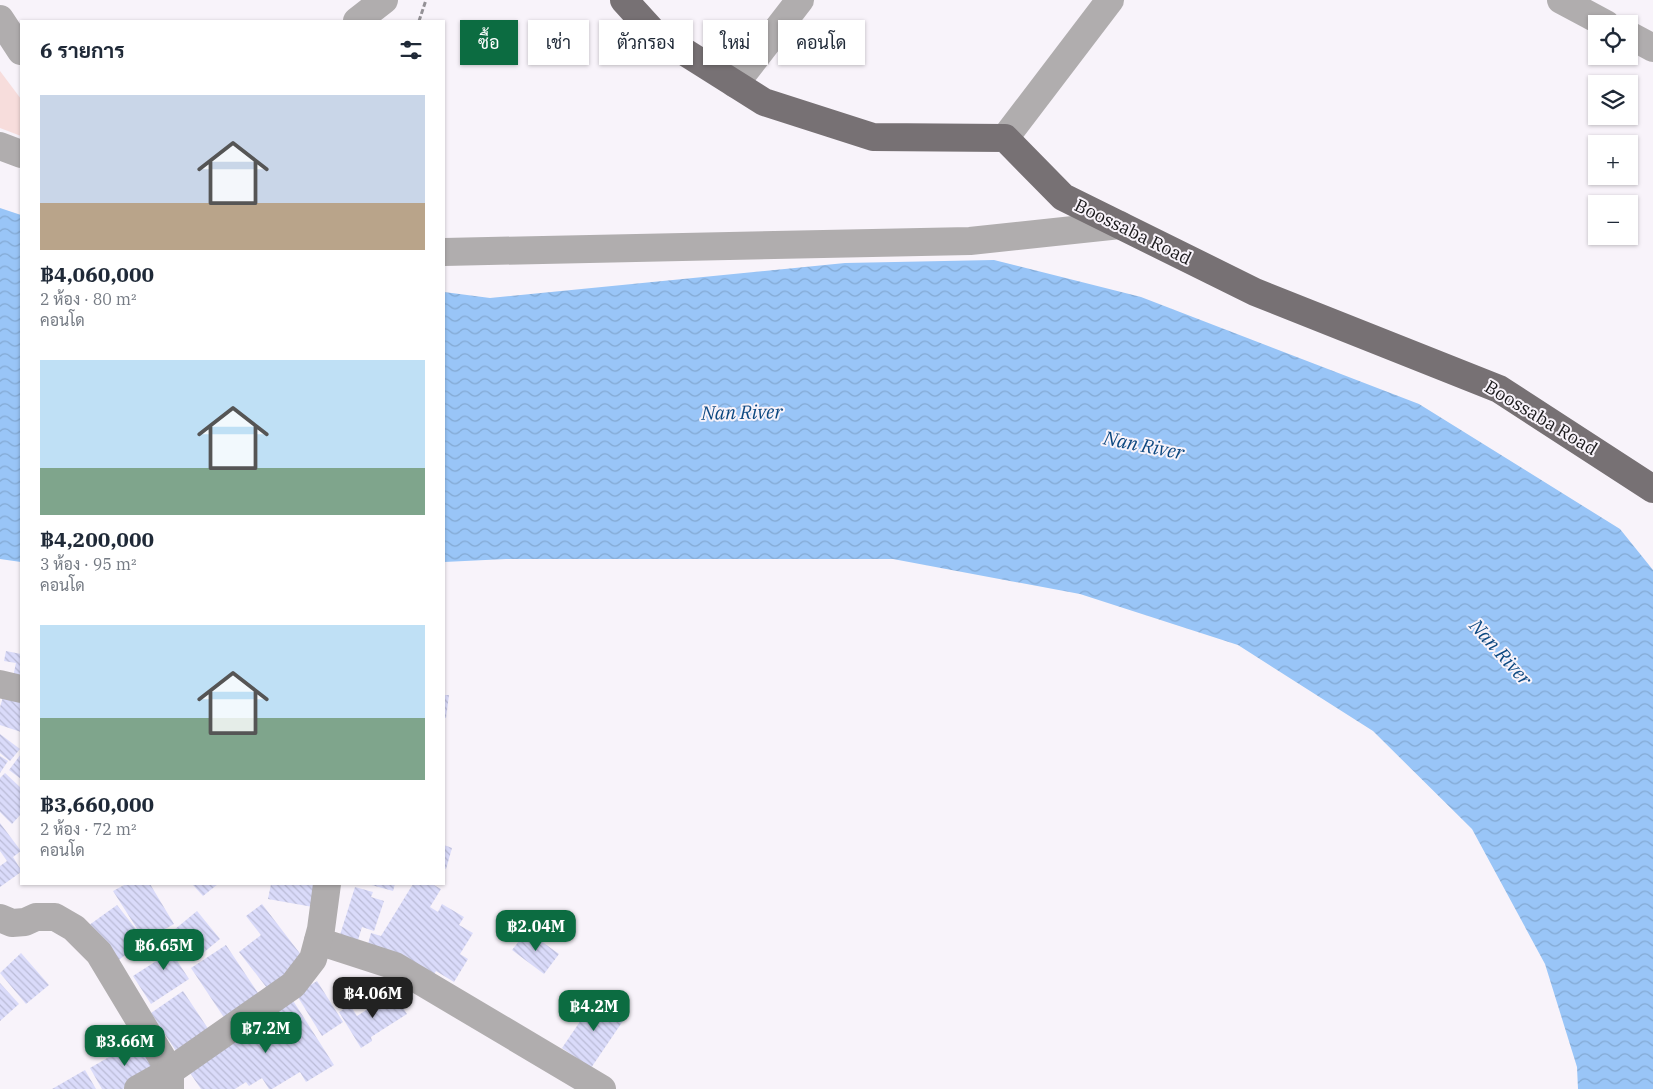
<!DOCTYPE html>
<html lang="th">
<meta charset="utf-8">
<style>
body{margin:0;font-family:"IBM Plex Serif",Sarabun,serif;background:#f6f6f7;color:#1f2937;height:100vh;display:flex;flex-direction:column;font-size:19px;white-space:nowrap}
*{box-sizing:border-box;margin:0}
p{font-size:16px;color:#747a83}
.icon{flex:none;width:28px;height:28px;fill:none;stroke:currentColor;stroke-width:2;stroke-linecap:round;stroke-linejoin:round}
.map{position:relative;flex:1;overflow:hidden}
.side{position:absolute;left:20px;top:20px;width:425px;height:865px;display:flex;flex-direction:column;background:#fff;border-radius:0px;box-shadow:0 1px 4px #0004}
.side>*{flex:none}
.hud{position:absolute;left:460px;top:20px;width:475px;height:45px;display:flex;gap:10px}
.controls{position:absolute;left:1588px;top:15px;display:grid;gap:10px}
.controls a{display:grid;place-items:center;width:50px;height:50px;border-radius:0px;background:#fff;box-shadow:0 1px 4px #0004;font-size:25px}
.price{position:absolute;translate:-50% -42px;padding:0 11px;border-radius:10px;background:#0c6c41;color:#fff;font-size:16px;line-height:32px;filter:drop-shadow(0 1px 2px #0008)}
.price::after{content:'';position:absolute;left:50%;top:30px;width:15px;height:11px;margin-left:-8px;background:inherit;clip-path:polygon(0 0,100% 0,50% 100%)}
.price.current{background:#222;color:#fff}
ul{padding:0;list-style:none}
li{display:grid;align-content:center;gap:10px;height:265px;padding:0 20px}
li span{display:grid;place-items:center;height:155px;border-radius:0px;color:#555}
li>.icon{margin-inline-start:auto}
span .icon{width:90px;height:90px;fill:#fffc;stroke-width:1}
li b{font-size:21px}
h2{display:flex;justify-content:space-between;align-items:center;height:60px;padding:0 20px;font-size:21px}
.chip{padding:0 18px;border-radius:0px;background:#fff;box-shadow:0 1px 4px #0004;font-size:18px;line-height:45px}
.chip.current{background:#0c6c41;color:#fff}
.map>svg:first-child{display:block}
</style>
<div class="map">
<svg width="1653" height="1089" viewBox="0 0 1653 1089">
<defs>
<pattern id="water-waves" width="16" height="10" patternUnits="userSpaceOnUse" patternTransform="scale(1.25)"><rect width="16" height="10" fill="#99c5f7"/><path d="M0 5q4-4 8 0t8 0" fill="none" stroke="#83a9d3"/></pattern>
<pattern id="building-back-hatch" width="6" height="6" patternUnits="userSpaceOnUse" patternTransform="scale(1.25)"><rect width="6" height="6" fill="#dadbfa"/><path d="M-1 5l2 2M0 0l6 6M5-1l2 2" fill="none" stroke="#babbd6"/></pattern>
</defs>
<rect width="100%" height="100%" fill="#f8f3fa"/>
<path fill="#f7dddc" d="M0,71L21,99V136L0,128Z"/>
<g fill="url(#water-waves)">
<path d="M0,208L21,215V562L0,559Z"/>
<path d="M994,260L1141,297L1419,404L1620,529L1653,570V1089H1578L1577,1067L1545,964L1472,829L1373,731L1238,645L1080,594L893,559H506L444,562V292L490,298L845,263Z"/>
</g>
<g fill="url(#building-back-hatch)">
<path d="M6,651L21,654V688L11,686L16,663L4,661Z"/>
<path d="M444,695H449L446,718H444Z"/>
<path d="M3,697L21,702V732L0,725V707Z"/>
<path d="M0,734L20,749L10,761L0,753Z"/>
<path d="M21,754V779L9,770Z"/>
<path d="M0,756L8,761L0,773Z"/>
<path d="M5,773L21,788V804L20,806L21,808V814L12,824L0,812V778Z"/>
<path d="M0,823L21,851L13,857L21,870V872L0,887V866L7,861L0,851Z"/>
<path d="M444,845L452,848L446,869L444,868Z"/>
<path d="M126,884H150L174,924L144,941L112,965L85,928L117,905L143,938L113,891Z"/>
<path d="M192,884H218L203,896Z"/>
<path d="M271,884H317L313,907L268,899Z"/>
<path d="M368,884H395L393,891Z"/>
<path d="M413,884H432L441,889L430,907L438,912L442,904L464,917L459,925L473,933L460,954L468,959L454,982L436,971L432,978L367,948L371,933L381,936Z"/>
<path d="M355,887L373,892L371,897L384,901L374,931L362,927L358,940L340,935Z"/>
<path d="M262,904L305,960L270,992L239,952L261,935L246,916Z"/>
<path d="M197,911L220,939L197,958L174,930Z"/>
<path d="M527,931L559,954L544,974L512,950Z"/>
<path d="M176,933L188,951L176,959L189,979L151,1004L133,976L167,954L160,943Z"/>
<path d="M226,945L260,996L225,1019L191,968Z"/>
<path d="M21,953L49,985L26,1004L0,973Z"/>
<path d="M317,981L343,1022L322,1036L296,994Z"/>
<path d="M0,983L19,1004L0,1021Z"/>
<path d="M183,991L211,1033L178,1054L151,1013Z"/>
<path d="M393,993L407,1014L371,1037L372,1041L361,1048L339,1012L350,1005L357,1016Z"/>
<path d="M598,995L627,1015L591,1068L562,1048Z"/>
<path d="M292,999L334,1065L306,1082L300,1072L272,1089H269L262,1078L249,1086L246,1082L235,1089H201L188,1070Z"/>
<path d="M142,1038L159,1068L123,1089H102L90,1068Z"/>
<path d="M85,1070L96,1089H52Z"/>
</g>
<g fill="none" stroke-linecap="round" stroke-linejoin="round">
<path stroke="#949196" stroke-width="3" stroke-dasharray="5 2.5" stroke-linecap="butt" d="M419,21L426,0"/>
<g stroke="#b0adae" stroke-width="28">
<path d="M1561,0L1606,24"/>
<path d="M0,19L21,51"/>
<path d="M357,21L384,0"/>
<path d="M1629,35L1653,48"/>
<path d="M735,84L800,0"/>
<path d="M1005,138L1110,0"/>
<path d="M0,146L21,154"/>
<path d="M444,252L970,241L1120,225"/>
<path d="M0,684L21,689"/>
<path d="M0,918L12,923L25,922L36,917H55L74,928L99,953L170,1071L138,1089"/>
<path d="M318,941L395,966L602,1089"/>
<path d="M170,1088V1071L293,985L313,959L321,929L327,884"/>
</g>
<path stroke="#777174" stroke-width="28" d="M624,0L653,32L764,102L873,137L1005,138L1063,197L1255,292L1499,389L1653,489"/>
</g>
<g text-anchor="middle" stroke-width="4" stroke-linejoin="round" paint-order="stroke">
<g font-size="18" fill="#1a191b" stroke="#f8f3fa">
<text transform="translate(1133 232) rotate(26)" y="6">Boossaba Road</text>
<text transform="translate(1541 418) rotate(31)" y="6">Boossaba Road</text>
</g>
<g font-size="19" font-style="italic" fill="#0d4880" stroke="#f8f3fa">
<text transform="translate(742 412) rotate(-1)" y="7">Nan River</text>
<text transform="translate(1144 445) rotate(11)" y="7">Nan River</text>
<text transform="translate(1501 652) rotate(48)" y="7">Nan River</text>
</g>
</g>
</svg>
<div class="controls">
<a><svg class="icon" aria-label="locate" viewBox="0 0 24 24"><circle cx="12" cy="12" r="6"/><path d="M12 2v4M12 18v4M2 12h4M18 12h4"/></svg></a>
<a><svg class="icon" aria-label="layers" viewBox="0 0 24 24"><path d="M12 4l9 5-9 5-9-5zM3 14l9 5 9-5"/></svg></a>
<a>+</a>
<a>−</a>
</div>
<b class="price" style="left:536px;top:952px">฿2.04M</b>
<b class="price" style="left:164px;top:971px">฿6.65M</b>
<b class="price current" style="left:373px;top:1019px">฿4.06M</b>
<b class="price" style="left:594px;top:1032px">฿4.2M</b>
<b class="price" style="left:266px;top:1054px">฿7.2M</b>
<b class="price" style="left:125px;top:1067px">฿3.66M</b>
<div class="hud">
<a class="chip current">ซื้อ</a>
<a class="chip">เช่า</a>
<a class="chip">ตัวกรอง</a>
<a class="chip">ใหม่</a>
<a class="chip">คอนโด</a>
</div>
<section class="side">
<h2>6 รายการ<svg class="icon" aria-label="filters" viewBox="0 0 24 24"><path d="M4 7h16M4 17h16"/><circle cx="9" cy="7" r="2"/><circle cx="15" cy="17" r="2"/></svg></h2>
<ul>
<li><span style="background:linear-gradient(#c9d6e8 70%,#b9a48a 0)"><svg class="icon" aria-label="home" viewBox="0 0 24 24"><path d="M3 11l9-7 9 7M6 9v11h12V9"/></svg></span><div><b>฿4,060,000</b><p>2 ห้อง · 80 m²</p><p>คอนโด</p></div></li>
<li><span style="background:linear-gradient(#bfe0f5 70%,#7fa58c 0)"><svg class="icon" aria-label="home" viewBox="0 0 24 24"><path d="M3 11l9-7 9 7M6 9v11h12V9"/></svg></span><div><b>฿4,200,000</b><p>3 ห้อง · 95 m²</p><p>คอนโด</p></div></li>
<li><span style="background:linear-gradient(#bfe0f5 60%,#7fa58c 0)"><svg class="icon" aria-label="home" viewBox="0 0 24 24"><path d="M3 11l9-7 9 7M6 9v11h12V9"/></svg></span><div><b>฿3,660,000</b><p>2 ห้อง · 72 m²</p><p>คอนโด</p></div></li>
</ul>
</section>
</div>
